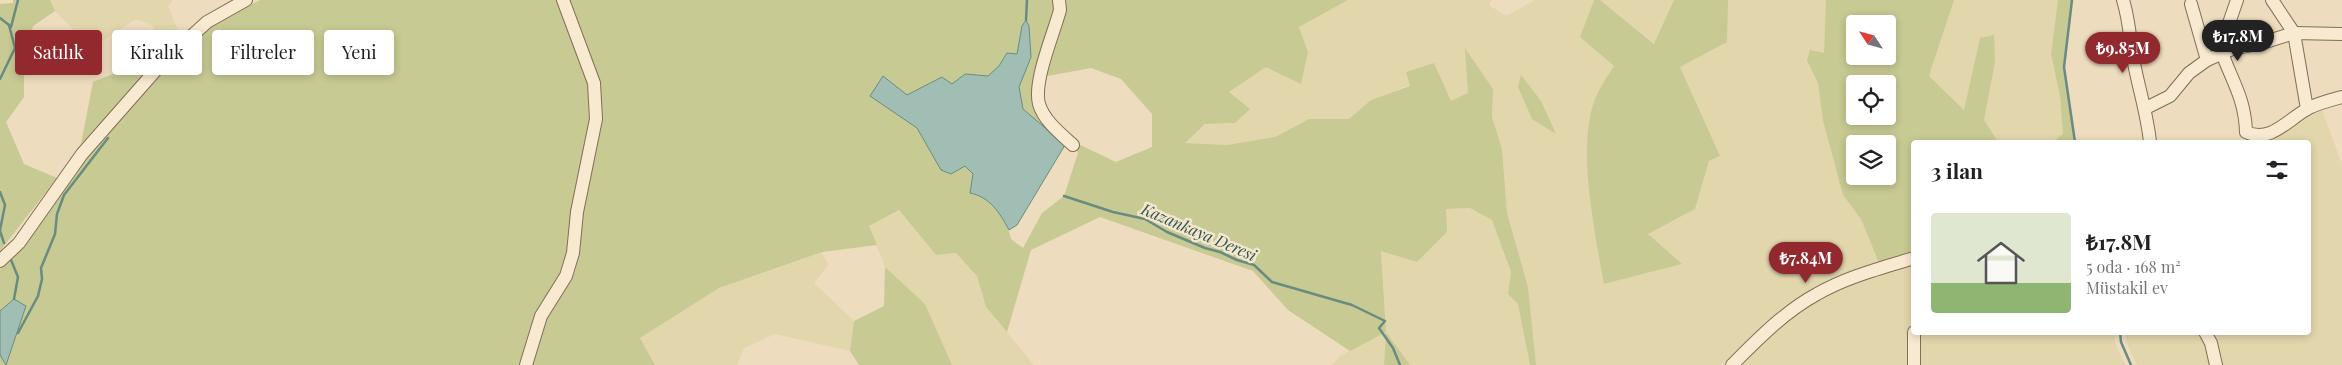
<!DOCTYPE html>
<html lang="tr">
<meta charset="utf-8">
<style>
body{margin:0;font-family:"Playfair Display",serif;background:#f2f2f2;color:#202124;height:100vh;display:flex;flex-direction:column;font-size:19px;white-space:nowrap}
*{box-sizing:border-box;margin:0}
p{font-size:16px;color:#757577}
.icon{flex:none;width:28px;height:28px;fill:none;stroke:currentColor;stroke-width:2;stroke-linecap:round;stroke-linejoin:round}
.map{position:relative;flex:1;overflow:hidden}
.sheet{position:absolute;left:1911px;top:140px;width:400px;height:195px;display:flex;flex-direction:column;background:#fff;border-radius:5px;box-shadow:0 2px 8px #0003}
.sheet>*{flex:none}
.banner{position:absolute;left:15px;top:30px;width:475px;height:45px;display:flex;gap:10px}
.needle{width:32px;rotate:306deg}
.tools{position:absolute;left:1846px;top:15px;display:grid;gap:10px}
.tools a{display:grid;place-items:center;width:50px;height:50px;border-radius:5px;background:#fff;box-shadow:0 2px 8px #0003;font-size:25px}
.price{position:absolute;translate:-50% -42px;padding:0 11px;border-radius:18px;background:#92292f;color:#fff;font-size:16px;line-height:32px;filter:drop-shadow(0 1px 2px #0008)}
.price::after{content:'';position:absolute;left:50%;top:30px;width:15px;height:11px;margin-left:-8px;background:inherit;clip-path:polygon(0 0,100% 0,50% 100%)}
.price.on{background:#222;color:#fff}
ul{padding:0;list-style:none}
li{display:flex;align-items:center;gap:15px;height:125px;padding:0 20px}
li+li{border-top:1px solid #e0e0e0}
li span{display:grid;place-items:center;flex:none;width:140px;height:100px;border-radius:5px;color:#555}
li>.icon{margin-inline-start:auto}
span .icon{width:60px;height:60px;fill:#fffc;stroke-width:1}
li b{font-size:21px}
h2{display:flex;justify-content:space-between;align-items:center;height:60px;padding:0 20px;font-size:21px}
.tag{padding:0 18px;border-radius:5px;background:#fff;box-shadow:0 2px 8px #0003;font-size:18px;line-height:45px}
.tag.on{background:#92292f;color:#fff}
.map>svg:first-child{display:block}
</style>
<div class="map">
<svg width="2342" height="365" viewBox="0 0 2342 365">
<rect width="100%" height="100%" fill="#eddcbe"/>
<g fill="#e2d6ac">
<path d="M50,0H173L168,6L179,33L157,56L154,26L136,19L92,48L55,11Z"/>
<path d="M1348,0H1492L1489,5L1506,16L1535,0H1594L1580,37L1614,66L1594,103L1587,144L1591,211L1605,284L1682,264L1648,234L1695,209L1709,161L1720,156L1680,67L1726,42L1728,0H1826L1824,54L1807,61L1818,83L1823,121L1843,195L1861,219L1879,263L1797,300L1767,321L1728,361L1719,365H1536L1528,287L1507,213L1502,149L1492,117L1493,89L1466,49L1468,94L1450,101L1434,63L1406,72L1410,85L1371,100L1349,119H1309L1275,137L1227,145L1184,143L1205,124L1235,123L1250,109L1229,92L1266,67L1308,52L1299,27Z"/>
<path d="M1600,0H1674L1655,44Z"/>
<path d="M1954,0H2058L2051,54L2060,96L2064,134L2053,142L1997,140L1984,120L1995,63L1980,38L1964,110L1929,76Z"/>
<path d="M2322,110L2342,165V365H2137L2126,341L2125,333L2309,332V142H2264Z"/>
<path d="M1470,208L1492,220L1511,273L1508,294L1518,303L1530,365H1410L1386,333L1384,365H1332L1340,356L1386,332L1381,250L1446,209Z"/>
<path d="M899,210L936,255L956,253L977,276L986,307L1034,365H952L925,304L885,267L869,226Z"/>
<path d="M822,252L828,265L814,283L854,321L850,351L775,334L744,348L737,365H655L640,338L719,288Z"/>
<path d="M1908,263L1914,270V332L2115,333V342L2125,365H1732L1817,293Z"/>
</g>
<g fill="#c7ca93" fill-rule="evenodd">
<path d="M13,0H50L55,11L33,26L24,63V97L6,122L24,164L57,178L0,251V4L13,3Z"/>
<path d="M260,0H559L590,83L592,123L570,251L521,365H0V269L26,245L93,149L170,65L193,42L218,22Z"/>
<path d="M568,0H1057L1058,10C1047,44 1020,96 1049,127C1055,132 1062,137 1067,142L1065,145L1023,109L1019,87L1031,57L1029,26L1026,20L1022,26L1017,54L1007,53L999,66L988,76L965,74L952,85L942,77L907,95L883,76L870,96L917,128L941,170L951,174L965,166L973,174L970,193C991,197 1007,218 1011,239L1023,248L1042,213L1064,196L1078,153L1074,142L1116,162L1152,147V114L1121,79L1091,68L1042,77L1064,10L1062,0H1348L1299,27L1308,52L1301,84L1266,67L1229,92L1250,109L1235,123L1205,124L1185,143L1227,145L1275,137L1309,119H1349L1371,100L1410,86L1406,72L1434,63L1451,101L1468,93L1465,48L1493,89L1492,117L1502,149L1507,213L1528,287L1536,365H1530L1518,304L1508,294L1511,272L1492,220L1470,208L1446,209L1447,232L1417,262L1381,251L1386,332L1410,365H1384L1386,332L1350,351L1288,310L1253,271L1100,217L1031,250L1007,332L986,307L977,276L956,253L936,255L899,210L869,226L877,245L822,252L719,288L640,338L655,365H529L545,315L575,272L580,249L581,211L601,116L595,74Z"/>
<path d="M1594,0H1600L1654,44L1674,0H1728L1727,42L1680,67L1720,156L1709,161L1695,209L1648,234L1682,264L1604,284C1595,234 1577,150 1594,102C1598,90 1607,77 1614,66L1580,37Z"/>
<path d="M1826,0H1954L1929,76L1964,110L1980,38L1994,35L1995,63L1984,120L1997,140L2019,142H1914V253L1879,263L1861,219L1843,195L1823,121L1818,83L1807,61L1810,50L1824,53ZM1855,24H1888V56H1855ZM1855,84H1888V116H1855ZM1855,144H1888V176H1855Z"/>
<path d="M2058,0H2072L2064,67L2075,142H2053L2063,134L2060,96L2051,54Z"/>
<path d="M157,56L156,62L81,144L93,82Z"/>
<path d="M1521,75L1541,101L1556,134L1532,119L1518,87Z"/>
<path d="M885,267L925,304L952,365H859L850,351L854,321L884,306Z"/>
</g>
<g fill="#a1beb4" stroke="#698b81">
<path d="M1026,20L1029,26L1031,57L1019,87L1023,109L1065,145L1017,225L1009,230C1000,213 990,197 970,193L973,174L965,166L951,174L941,170L917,128L870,96L883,76L907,95L942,77L952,84L965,74L988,76L999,66L1007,53L1017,54L1022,26Z"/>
<path d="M14,299L26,306L6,365L0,355V311Z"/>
</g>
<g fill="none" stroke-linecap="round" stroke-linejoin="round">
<g stroke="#698b81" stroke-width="2.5">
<path d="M2072,0L2064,67L2075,142"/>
<path d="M0,18L9,25L15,48L0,79"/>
<path d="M1026,20L1027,0"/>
<path d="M11,27L18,0"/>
<path d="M0,192L5,205L0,230"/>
<path d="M1064,196L1113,212L1145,219L1167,232L1205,248L1220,252L1237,260L1254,265L1272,282L1352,305L1385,321L1379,328L1393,348L1400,365"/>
<path d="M0,231L4,243"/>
<path d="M11,260L18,277L14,299"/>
<path d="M2120,332L2121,342L2131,365"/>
<path d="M18,333L38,296L42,279L41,268L55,234L57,214L64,195L108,138"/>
</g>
<g stroke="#846d57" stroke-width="14">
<g id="minor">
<path d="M1059,0L1060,10C1054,33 1033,81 1039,104C1044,121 1061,134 1073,145"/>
<path d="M2123,0C2129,19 2130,38 2133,58C2138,86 2147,113 2150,142"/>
<path d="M2272,0L2294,33L2307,109"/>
<path d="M2191,4L2207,60"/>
<path d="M2225,52L2228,26L2237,0"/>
<path d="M2222,53C2233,83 2245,99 2246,132C2271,144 2289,118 2309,108C2319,103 2331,100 2342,97"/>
<path d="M2146,108L2170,96L2189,73L2207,60L2232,49L2262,43L2294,33L2342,34"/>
<path d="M0,261L19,243L82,154L163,62L207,22L246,0"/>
<path d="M1914,332V365"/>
<path d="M2205,332L2211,343L2216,365"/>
<path d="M526,365L541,316L566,276L573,253L577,212L596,119L594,83L563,0"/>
<path d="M1732,365C1758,339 1784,312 1817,294C1846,277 1881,268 1914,258"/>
</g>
</g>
<use href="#minor" stroke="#f8ead1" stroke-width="12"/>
</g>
<g text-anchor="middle" stroke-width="5" stroke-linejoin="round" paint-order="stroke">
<g font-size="16" font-style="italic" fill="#2b544f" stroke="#f4e7cd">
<text transform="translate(1199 232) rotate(23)" y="6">Kazankaya Deresi</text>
</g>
</g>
</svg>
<div class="tools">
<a><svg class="needle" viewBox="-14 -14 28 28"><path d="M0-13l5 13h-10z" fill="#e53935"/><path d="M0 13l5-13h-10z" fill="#757577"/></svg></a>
<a><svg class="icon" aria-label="locate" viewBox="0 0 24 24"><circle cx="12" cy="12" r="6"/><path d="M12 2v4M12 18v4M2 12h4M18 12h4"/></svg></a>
<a><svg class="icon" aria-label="layers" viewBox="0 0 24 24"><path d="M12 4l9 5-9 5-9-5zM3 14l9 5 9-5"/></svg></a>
</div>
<b class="price on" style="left:2238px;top:62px">₺17.8M</b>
<b class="price" style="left:2123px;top:74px">₺9.85M</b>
<b class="price" style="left:1806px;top:284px">₺7.84M</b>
<div class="banner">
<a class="tag on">Satılık</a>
<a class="tag">Kiralık</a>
<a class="tag">Filtreler</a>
<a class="tag">Yeni</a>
</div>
<section class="sheet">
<h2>3 ilan<svg class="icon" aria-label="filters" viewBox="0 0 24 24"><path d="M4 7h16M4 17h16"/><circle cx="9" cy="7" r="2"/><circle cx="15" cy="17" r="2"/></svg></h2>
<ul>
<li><span style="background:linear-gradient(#dfe7d0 70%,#8fb573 0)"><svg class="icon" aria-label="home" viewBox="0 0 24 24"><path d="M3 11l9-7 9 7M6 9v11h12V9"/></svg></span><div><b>₺17.8M</b><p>5 oda · 168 m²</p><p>Müstakil ev</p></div></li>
</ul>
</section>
</div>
